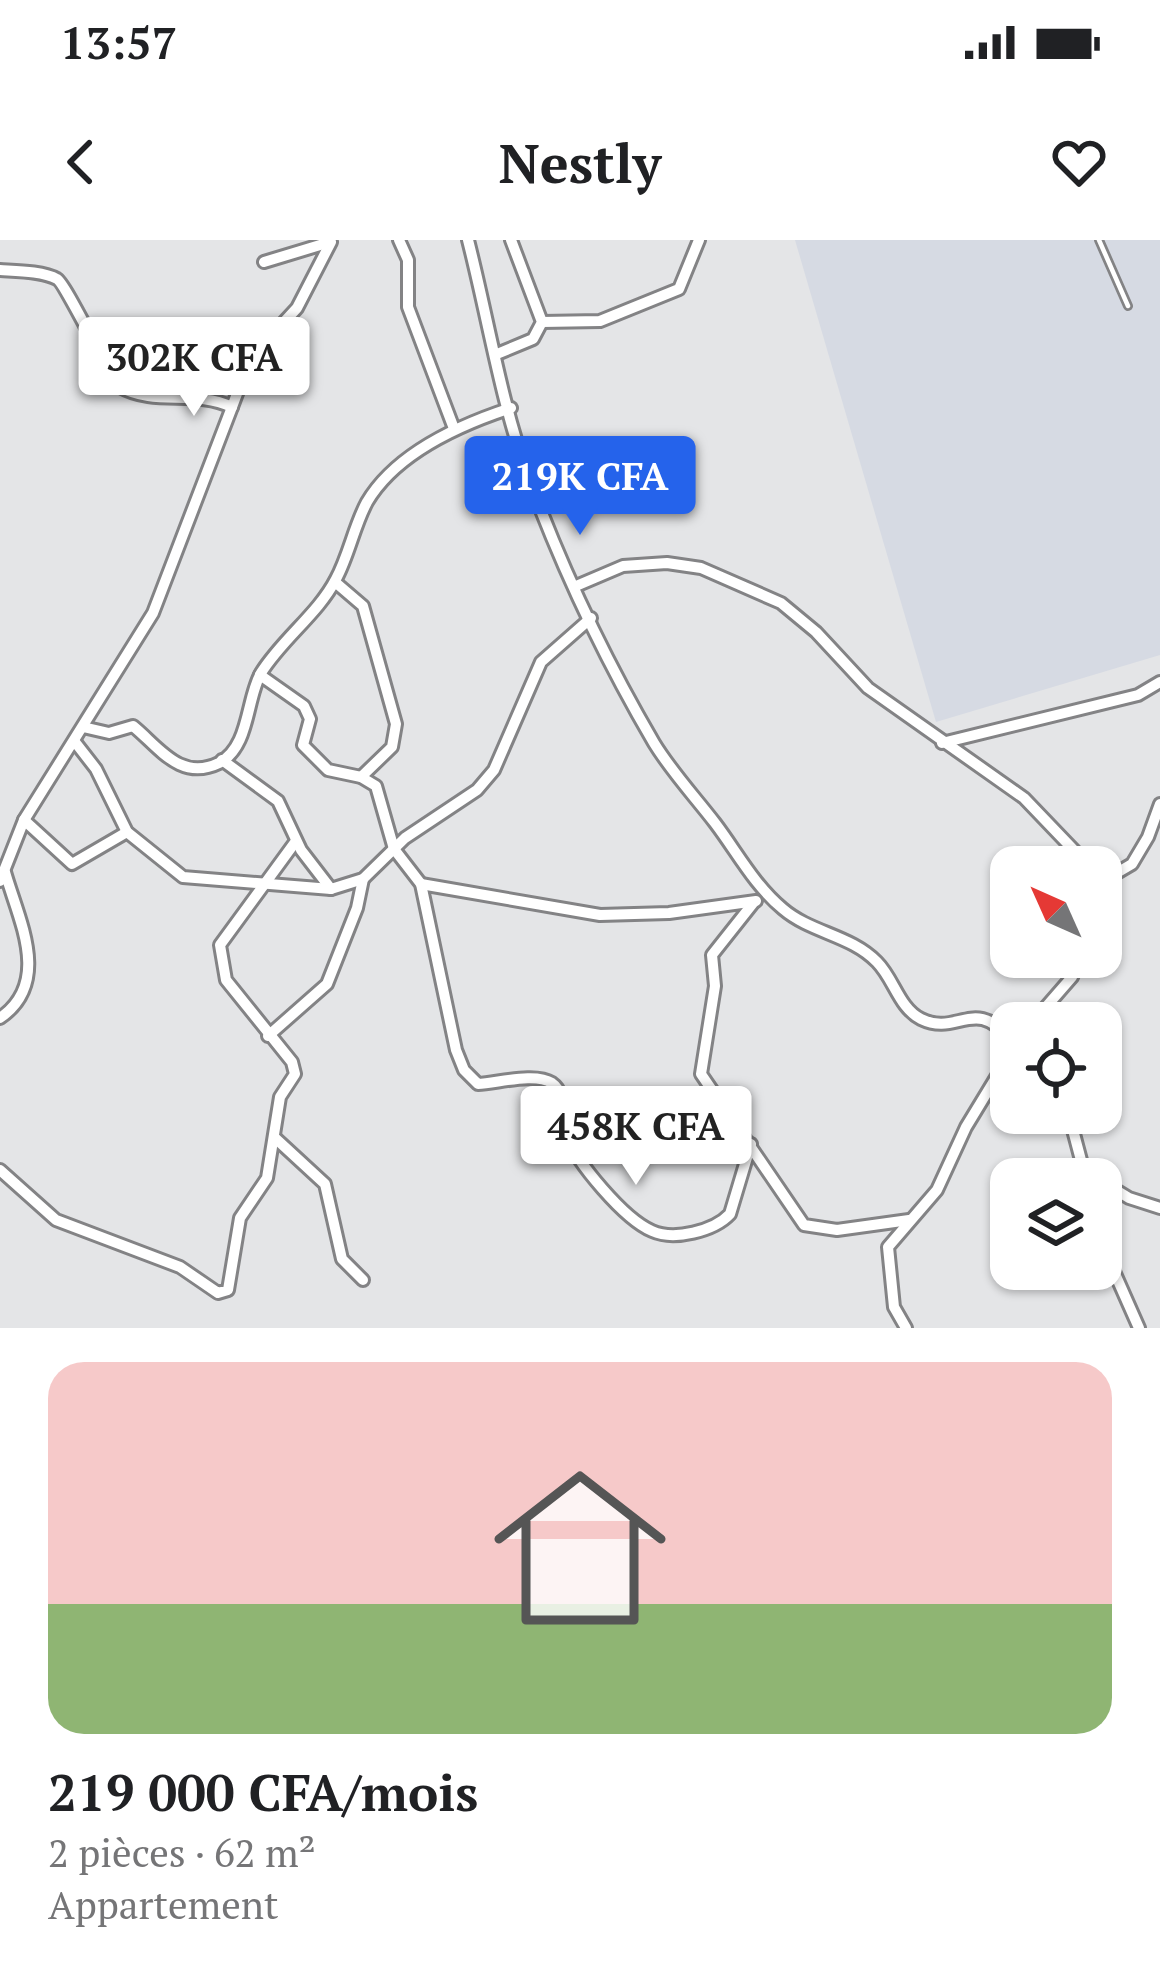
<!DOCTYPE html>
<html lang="fr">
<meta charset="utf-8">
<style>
body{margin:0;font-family:"PT Serif",serif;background:#f6f6f6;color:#202124;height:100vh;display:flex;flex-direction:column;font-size:45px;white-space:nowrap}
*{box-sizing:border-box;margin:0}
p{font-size:39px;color:#757577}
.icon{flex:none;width:66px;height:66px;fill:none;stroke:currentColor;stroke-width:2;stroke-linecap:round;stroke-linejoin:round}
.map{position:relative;height:1088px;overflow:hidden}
.sheet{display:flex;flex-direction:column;background:#fff;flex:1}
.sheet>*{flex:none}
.needle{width:78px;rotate:315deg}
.controls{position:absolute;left:990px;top:606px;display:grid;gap:24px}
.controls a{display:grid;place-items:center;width:132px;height:132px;border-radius:24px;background:#fff;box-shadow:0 3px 9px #0004;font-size:60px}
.price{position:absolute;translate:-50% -102px;padding:0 27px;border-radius:12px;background:#fff;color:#222;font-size:39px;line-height:78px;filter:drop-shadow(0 3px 6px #0008)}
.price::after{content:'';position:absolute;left:50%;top:72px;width:36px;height:27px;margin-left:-18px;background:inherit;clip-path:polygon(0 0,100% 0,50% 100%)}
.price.active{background:#2563eb;color:#fff}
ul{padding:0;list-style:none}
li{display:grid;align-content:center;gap:24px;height:636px;padding:0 48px}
li span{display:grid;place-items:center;height:372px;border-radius:36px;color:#555}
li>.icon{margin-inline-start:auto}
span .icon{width:216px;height:216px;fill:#fffc;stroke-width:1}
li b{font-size:51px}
.status{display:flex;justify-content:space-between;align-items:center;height:84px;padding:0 60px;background:#fff;direction:ltr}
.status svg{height:33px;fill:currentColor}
header{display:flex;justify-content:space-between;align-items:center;height:156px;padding:0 48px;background:#fff;font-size:54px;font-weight:800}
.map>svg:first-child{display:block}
</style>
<div class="status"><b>13:57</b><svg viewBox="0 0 49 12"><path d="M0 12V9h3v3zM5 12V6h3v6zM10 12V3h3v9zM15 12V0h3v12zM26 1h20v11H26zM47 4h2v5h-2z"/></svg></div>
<header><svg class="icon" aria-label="back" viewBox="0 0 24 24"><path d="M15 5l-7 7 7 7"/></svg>Nestly<svg class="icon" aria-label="heart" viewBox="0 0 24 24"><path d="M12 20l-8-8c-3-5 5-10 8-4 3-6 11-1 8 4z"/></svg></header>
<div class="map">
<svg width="1160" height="1088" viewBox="0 0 1160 1088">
<rect width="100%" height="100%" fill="#e4e5e7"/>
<path fill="#d6dae3" d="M795,0H1160V415L936,482Z"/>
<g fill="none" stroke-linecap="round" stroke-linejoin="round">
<g stroke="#838385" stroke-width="10">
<path id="service" d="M1099,0L1128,66"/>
</g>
<g stroke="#838385" stroke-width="16">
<g id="minor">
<path d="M399,0L408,20V67L453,186"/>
<path d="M468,0C488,78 501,163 529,239C562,328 606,421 654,503C671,531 695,557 715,583C737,612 754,645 783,669C811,693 851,695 877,722C894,739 899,768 921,779C958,797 974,755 1011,800"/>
<path d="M264,22L330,2"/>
<path d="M0,30C16,31 43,31 57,39C65,43 106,129 120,147C156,167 194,149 232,167L250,119L297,68L331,2"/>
<path d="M542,82L600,81L679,49L699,0"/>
<path d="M497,114L533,99L542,82L511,0"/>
<path d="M335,342L363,366L396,484L392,507L361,537"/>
<path d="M576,346L623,326L667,323L701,328L781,363L816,392L868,448L1024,558L1090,627"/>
<path d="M260,435L304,466L310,479L303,505L328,530L361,537L376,546L394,609L421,644L456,810L464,830L478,844C498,843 535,832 552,843C568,854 560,879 566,895C577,923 624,979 652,991C674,1001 714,991 730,974L751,904"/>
<path d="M83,487L109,493L133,486C158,506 180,542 219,523C250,507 246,459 261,433C282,399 318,374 336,339C349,315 354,286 367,262C396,213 459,185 511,168"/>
<path d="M75,502L96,529L127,592L183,637L331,649L363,639L405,598L477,550L494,530L541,422L591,378"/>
<path d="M942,503L1138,455L1160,442"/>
<path d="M222,520L278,561L301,610L331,649"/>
<path d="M24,580L72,624L127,592"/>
<path d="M1101,638V658"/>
<path d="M0,641L24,580L153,373L232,167"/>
<path d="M1103,641L1132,624L1148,597L1160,564"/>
<path d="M421,644L600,675L669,673L756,661"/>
<path d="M754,662L712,715L715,746L701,834L804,985L837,990L909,980"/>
<path d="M0,778C52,742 19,681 5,632"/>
<path d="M1032,783L1072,737L1080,717"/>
<path d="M268,796L327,744L357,668L363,639"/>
<path d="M1063,873L1073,890L1086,939"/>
<path d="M274,897L325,944L342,1019L363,1040"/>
<path d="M0,930L56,980L180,1027L218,1053L228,1050L240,978L267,938L280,857L295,834L292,822L226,740L220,705L296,601"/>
<path d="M1101,941L1129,958L1160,968"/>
<path d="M1101,1002L1139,1088"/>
<path d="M906,1088L894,1067L888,1007L937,950L966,887L1011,813"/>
</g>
</g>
<use href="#service" stroke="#fff" stroke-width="4.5"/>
<use href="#minor" stroke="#fff" stroke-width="10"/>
</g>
</svg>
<div class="controls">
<a><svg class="needle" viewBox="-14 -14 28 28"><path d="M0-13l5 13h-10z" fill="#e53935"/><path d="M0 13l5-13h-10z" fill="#757577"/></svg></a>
<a><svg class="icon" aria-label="locate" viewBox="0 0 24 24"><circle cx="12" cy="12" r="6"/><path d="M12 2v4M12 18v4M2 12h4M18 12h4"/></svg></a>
<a><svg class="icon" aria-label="layers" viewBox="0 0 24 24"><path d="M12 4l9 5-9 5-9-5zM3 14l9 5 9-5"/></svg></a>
</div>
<b class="price" style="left:194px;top:179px">302K CFA</b>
<b class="price active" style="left:580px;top:298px">219K CFA</b>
<b class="price" style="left:636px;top:948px">458K CFA</b>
</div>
<section class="sheet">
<ul>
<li><span style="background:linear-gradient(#f6c9c9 65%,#8fb573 0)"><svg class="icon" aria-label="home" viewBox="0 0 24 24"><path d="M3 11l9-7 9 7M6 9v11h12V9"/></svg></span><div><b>219 000 CFA/mois</b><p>2 pièces · 62 m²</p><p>Appartement</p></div></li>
</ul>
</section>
